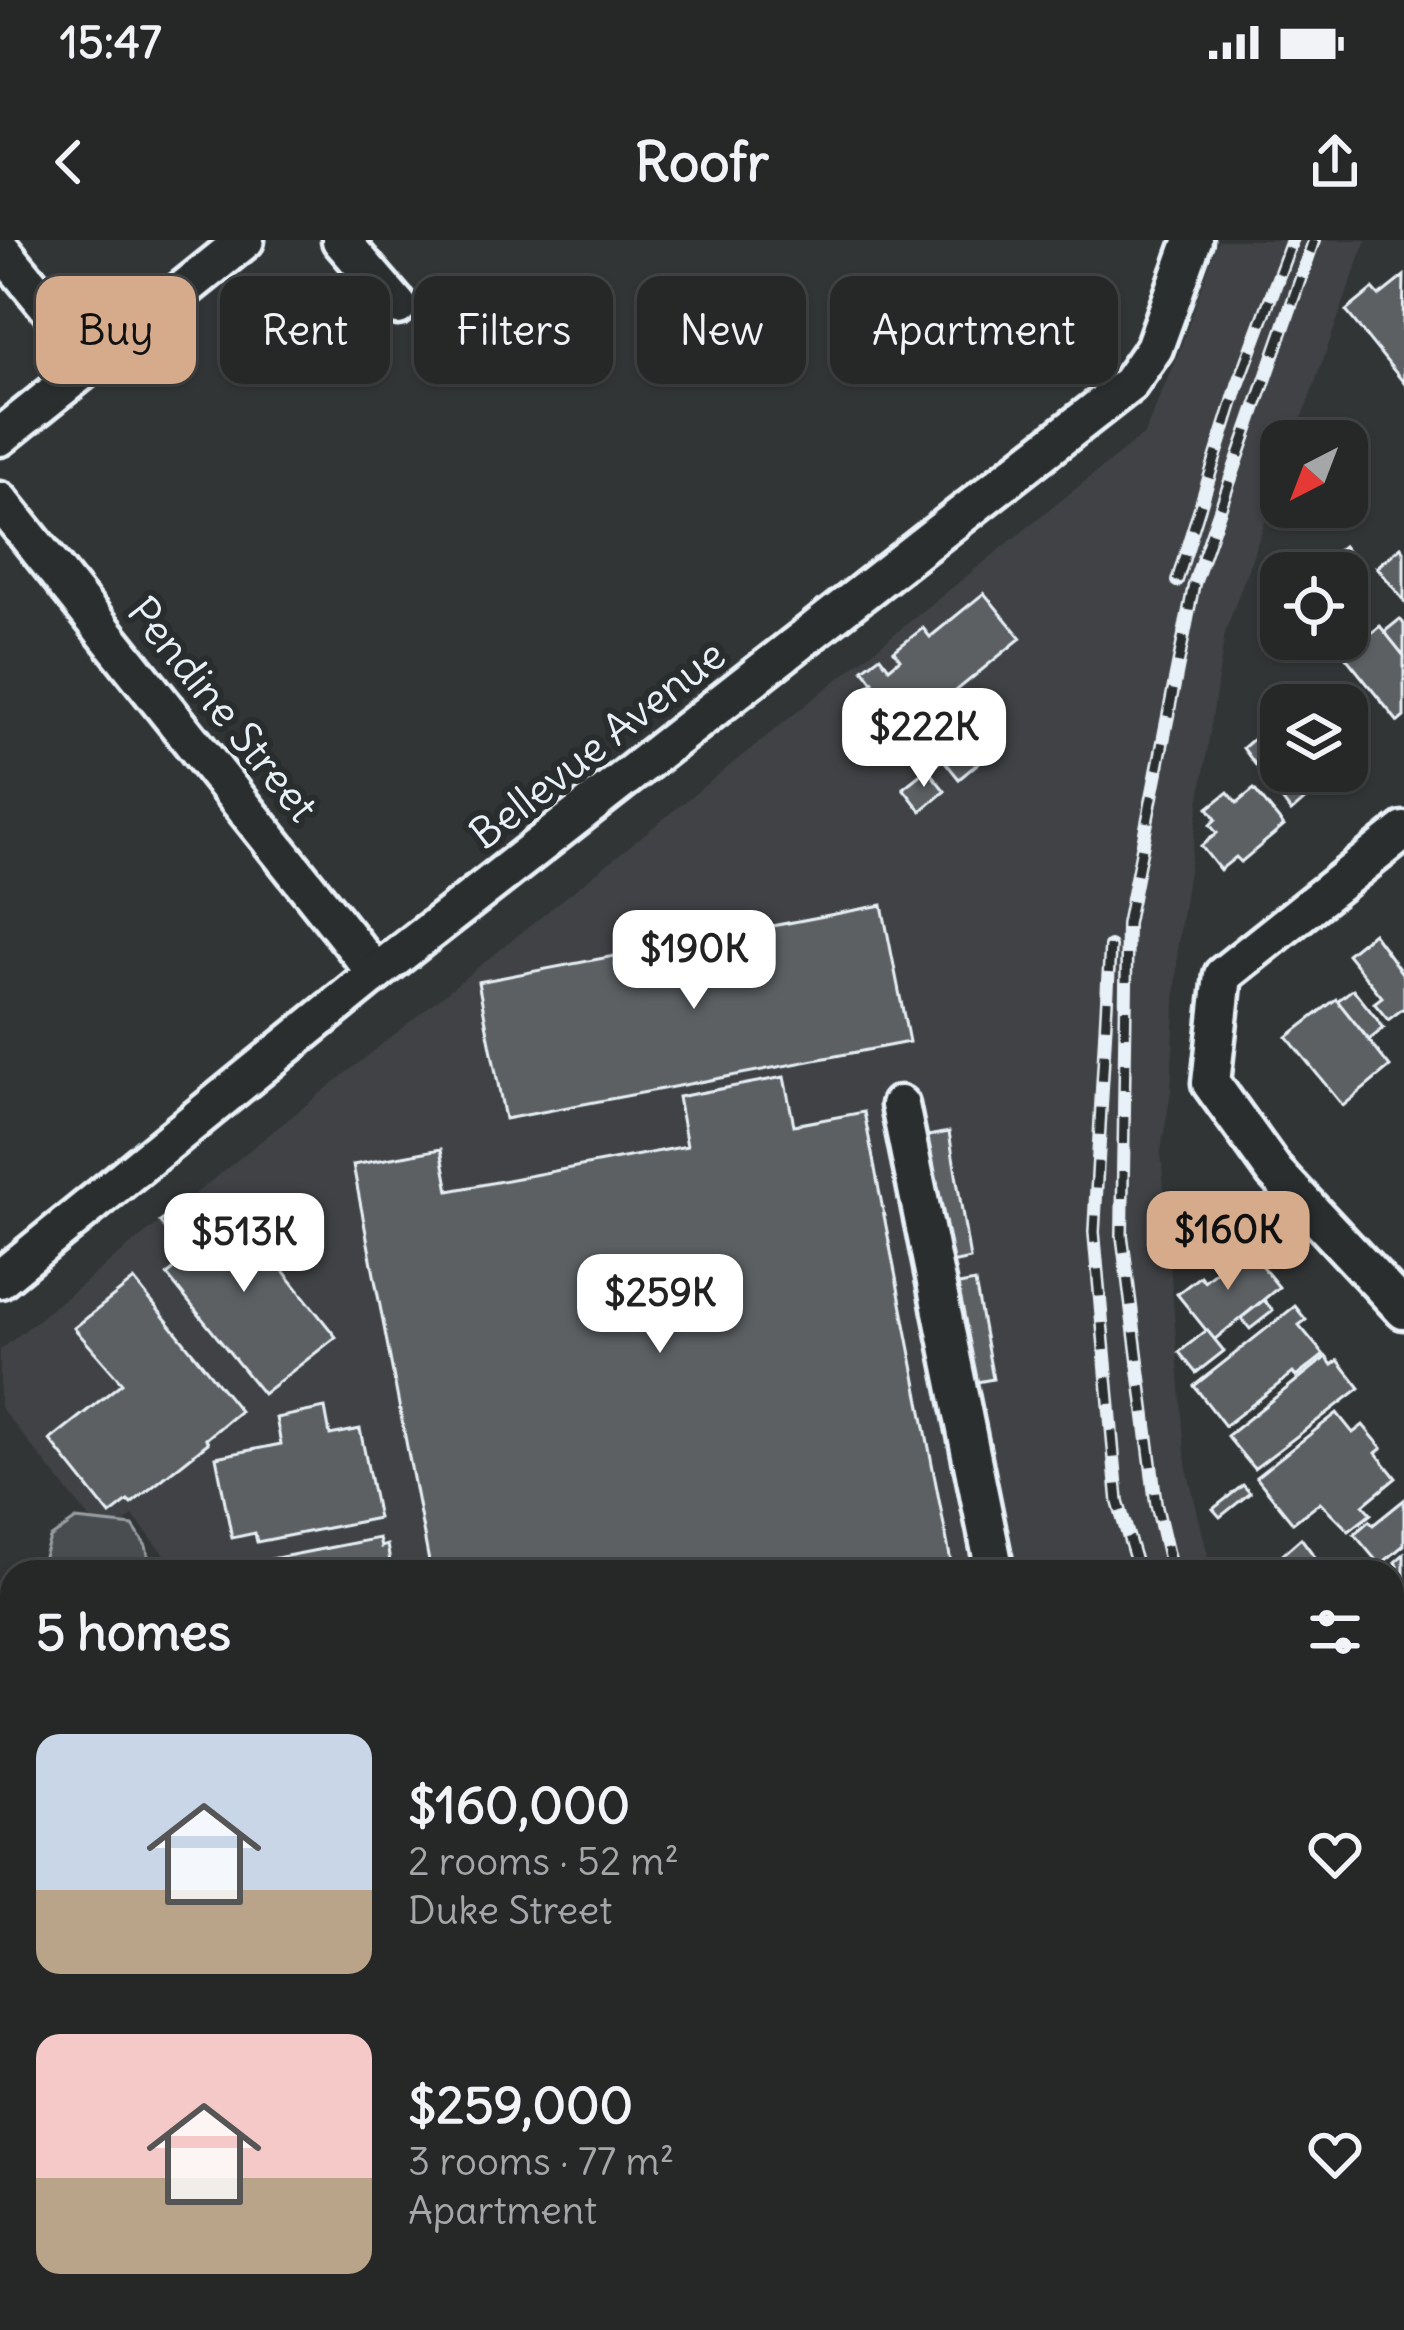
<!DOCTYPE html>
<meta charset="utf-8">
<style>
body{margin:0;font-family:Delius,sans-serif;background:#2e3030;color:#f1f3f6;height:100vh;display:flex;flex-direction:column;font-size:45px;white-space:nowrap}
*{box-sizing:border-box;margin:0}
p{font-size:39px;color:#a4a6a8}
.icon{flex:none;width:66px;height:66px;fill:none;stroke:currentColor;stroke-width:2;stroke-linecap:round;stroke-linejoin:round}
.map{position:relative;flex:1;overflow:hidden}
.details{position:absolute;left:0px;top:1320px;width:1404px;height:771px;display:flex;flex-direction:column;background:#262828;border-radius:36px 36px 0 0;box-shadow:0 3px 9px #0004,0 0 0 3px #424445}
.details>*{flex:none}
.banner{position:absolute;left:36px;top:36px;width:1332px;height:108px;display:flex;gap:24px}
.needle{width:78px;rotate:222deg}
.fabs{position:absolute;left:1260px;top:180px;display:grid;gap:24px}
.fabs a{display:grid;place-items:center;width:108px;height:108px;border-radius:24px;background:#262828;box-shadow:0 3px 9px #0004,0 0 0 3px #424445;font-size:60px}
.price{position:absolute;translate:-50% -102px;padding:0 27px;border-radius:24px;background:#fff;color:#222;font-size:39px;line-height:78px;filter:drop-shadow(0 3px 6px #0008)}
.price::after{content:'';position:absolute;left:50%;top:72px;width:36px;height:27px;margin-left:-18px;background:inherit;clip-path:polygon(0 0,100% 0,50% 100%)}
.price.active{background:#d6ab8b;color:#111}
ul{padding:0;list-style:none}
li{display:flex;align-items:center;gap:36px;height:300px;padding:0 36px}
li span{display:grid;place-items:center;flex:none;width:336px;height:240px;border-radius:24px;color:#555}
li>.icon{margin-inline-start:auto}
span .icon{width:144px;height:144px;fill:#fffc;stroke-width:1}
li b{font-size:51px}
h2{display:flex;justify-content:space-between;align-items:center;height:144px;padding:0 36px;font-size:51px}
.tag{padding:0 42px;border-radius:24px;background:#262828;box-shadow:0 3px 9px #0004,0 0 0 3px #424445;font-size:42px;line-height:108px}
.tag.active{background:#d6ab8b;color:#111}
.status{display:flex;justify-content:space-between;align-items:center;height:84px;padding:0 60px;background:#262828;direction:ltr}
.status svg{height:33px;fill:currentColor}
header{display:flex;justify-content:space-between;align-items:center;height:156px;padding:0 36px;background:#262828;font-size:54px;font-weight:800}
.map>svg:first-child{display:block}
</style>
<div class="status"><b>15:47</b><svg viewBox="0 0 49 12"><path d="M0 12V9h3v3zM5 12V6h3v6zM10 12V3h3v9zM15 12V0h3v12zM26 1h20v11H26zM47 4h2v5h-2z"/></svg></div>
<header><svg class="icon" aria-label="back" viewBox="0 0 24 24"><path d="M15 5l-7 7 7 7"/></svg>Roofr<svg class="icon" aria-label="share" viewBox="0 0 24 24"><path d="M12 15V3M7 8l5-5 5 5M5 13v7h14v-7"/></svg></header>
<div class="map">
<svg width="1404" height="2090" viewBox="0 0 1404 2090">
<rect width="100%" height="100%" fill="#323536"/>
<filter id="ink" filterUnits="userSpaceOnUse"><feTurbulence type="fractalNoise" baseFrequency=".00833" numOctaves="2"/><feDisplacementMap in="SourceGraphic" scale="24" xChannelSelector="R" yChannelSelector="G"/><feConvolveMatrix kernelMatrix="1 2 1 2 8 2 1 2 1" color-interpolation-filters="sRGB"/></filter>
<g filter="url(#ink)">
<g fill="#3f4244">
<path d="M1218,0H1366L1294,201H1281V237L1225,393L1178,703L1171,852L1161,911L1186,1224L1212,1332H179L133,1276L105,1297L0,1167V1110L1144,194L1178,114Z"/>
<path d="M1392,1935L1404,1968V2090H932L946,2079H1392Z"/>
<path d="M211,2079H780L766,2090H186Z"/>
</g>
<g fill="#494d4f" stroke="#989fa4" stroke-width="3">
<path d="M76,1280L133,1286L146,1306L152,1332H39L50,1298Z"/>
<path d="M12,1528V2079L0,2073V1529Z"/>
<path d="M1404,1720V1968L1392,1935V1730Z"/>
<path d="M12,2079H351L347,2090H34Z"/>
</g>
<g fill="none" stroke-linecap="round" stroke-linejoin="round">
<path stroke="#9fa5aa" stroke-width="10" d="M0,1498L12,1499"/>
</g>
<g fill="#5c6063" stroke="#e8f1f8" stroke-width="3">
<path d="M1404,36L1403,86L1404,143L1346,71L1373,49L1379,56Z"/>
<path d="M1343,306L1363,331L1347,344V333H1324L1318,327Z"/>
<path d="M1401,307L1404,311V361L1377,327Z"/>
<path d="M984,353L1021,398L951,455L981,492L968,501L983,519L959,539L943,519L933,527L868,446L873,442L863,429L880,416L889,428L900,419L894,411L923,388L930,397Z"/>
<path d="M1400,379L1404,384V416L1384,392Z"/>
<path d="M1380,386L1404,416V477L1398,482L1344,415Z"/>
<path d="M1281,485V531L1334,534L1291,572L1243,508L1264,490L1268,495Z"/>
<path d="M927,529L945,551L921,571L903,548Z"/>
<path d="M1254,549L1284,586L1241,622L1236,617L1220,630L1201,606L1217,593L1210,585L1216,579L1208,568L1228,552L1237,563Z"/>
<path d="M882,665L909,802L505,879L478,742Z"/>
<path d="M1373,693L1404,736V768L1388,780L1374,763L1382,757L1347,714Z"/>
<path d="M1353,749L1384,788L1369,800L1337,761Z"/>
<path d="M1336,759L1390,827L1343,866L1287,797Z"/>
<path d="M784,837L794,885L864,872L953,1332H431L353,925L441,909L449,951L687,906L678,857Z"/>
<path d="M949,892L970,1019L942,1025L917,898Z"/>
<path d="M187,961L207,984L231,965L336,1097L263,1154L167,1035L182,1023L173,1012L180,1006L160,982Z"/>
<path d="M1246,1007L1279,1047L1214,1100L1177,1054L1200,1036L1204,1041Z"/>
<path d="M134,1040L240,1171L206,1199L208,1203L131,1264L128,1261L110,1275L50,1200L122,1143L74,1088Z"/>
<path d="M975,1042L993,1139L961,1145L943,1048Z"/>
<path d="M1264,1060L1273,1071L1250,1089L1241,1078Z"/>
<path d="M1295,1066L1306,1080L1299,1085L1324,1115L1296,1137L1293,1133L1225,1186L1194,1146Z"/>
<path d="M1207,1090L1224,1111L1196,1133L1179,1112Z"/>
<path d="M1326,1117L1332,1125L1338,1120L1360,1148L1254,1229L1227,1196Z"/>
<path d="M325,1168L330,1195L360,1189L378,1278L257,1302L255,1293L232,1298L216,1217L281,1204L276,1178Z"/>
<path d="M1337,1173L1353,1193L1363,1185L1382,1208L1376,1213L1396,1238L1363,1265L1371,1274L1349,1291L1320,1262L1293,1283L1256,1237Z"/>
<path d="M1243,1245L1250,1253L1220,1277L1213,1269Z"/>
<path d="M1404,1260V1305L1380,1325L1354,1294L1369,1281L1373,1285Z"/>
<path d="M379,1298L381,1307L387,1305L392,1332H263L261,1321Z"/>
<path d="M1301,1298L1315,1317L1296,1332H1262Z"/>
<path d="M1404,1314V1359L1395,1366L1391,1332L1398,1326L1395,1322Z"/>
<path d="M1404,1405V1462L1392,1447V1415Z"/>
<path d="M1392,1463L1404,1478V1539L1398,1544L1392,1536Z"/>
</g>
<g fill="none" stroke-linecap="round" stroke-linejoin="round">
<g stroke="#e8f1f8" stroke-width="45">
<g id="minor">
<path d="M341,0L398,66"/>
<path d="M0,8L94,122"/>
<path d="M0,197L245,0"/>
<path d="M0,261L376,733"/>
<path d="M1404,591L1223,735L1211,843L1275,932L1404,1070"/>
<path d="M900,865L995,1332"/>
<path d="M0,1039L376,733L1129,144L1154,108L1193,0"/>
<path d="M1392,1656L1404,1647"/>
<path d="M843,2090L856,2079"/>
<path d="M900,2090L901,2079"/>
</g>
</g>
<use href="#minor" stroke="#2a2d2e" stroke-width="36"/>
<g stroke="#e8f1f8" stroke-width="14">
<g id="rail">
<path d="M1177,341L1238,145L1292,0"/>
<path d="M1110,706L1094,992L1118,1262L1139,1332"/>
<path d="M1172,1332L1156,1264L1122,995L1127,684L1194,344L1314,0"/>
<path d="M1392,2038L1404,2074"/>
<path d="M1385,2079L1389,2090"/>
</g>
</g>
<use href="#rail" stroke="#2a2d2e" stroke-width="9" stroke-dasharray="27" stroke-linecap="butt"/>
</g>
</g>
<g text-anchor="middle" stroke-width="12" stroke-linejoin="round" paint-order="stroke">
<g font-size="42" fill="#e8f1f8" stroke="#2a2d2e">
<text transform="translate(223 469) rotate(51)" y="15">Pendine Street</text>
<text transform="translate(597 504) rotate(-38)" y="15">Bellevue Avenue</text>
</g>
</g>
</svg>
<div class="fabs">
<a><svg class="needle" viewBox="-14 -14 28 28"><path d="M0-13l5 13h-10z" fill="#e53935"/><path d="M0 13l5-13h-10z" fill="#a4a6a8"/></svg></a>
<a><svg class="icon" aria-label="locate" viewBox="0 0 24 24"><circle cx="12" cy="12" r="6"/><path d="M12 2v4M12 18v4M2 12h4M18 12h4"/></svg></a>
<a><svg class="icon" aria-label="layers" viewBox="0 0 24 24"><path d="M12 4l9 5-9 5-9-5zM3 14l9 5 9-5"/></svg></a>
</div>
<b class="price" style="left:924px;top:550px">$222K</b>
<b class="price" style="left:694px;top:772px">$190K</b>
<b class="price active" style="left:1228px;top:1053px">$160K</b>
<b class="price" style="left:244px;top:1055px">$513K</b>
<b class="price" style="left:660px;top:1116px">$259K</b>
<div class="banner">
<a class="tag active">Buy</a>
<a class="tag">Rent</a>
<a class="tag">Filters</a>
<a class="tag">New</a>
<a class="tag">Apartment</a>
</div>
<section class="details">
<h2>5 homes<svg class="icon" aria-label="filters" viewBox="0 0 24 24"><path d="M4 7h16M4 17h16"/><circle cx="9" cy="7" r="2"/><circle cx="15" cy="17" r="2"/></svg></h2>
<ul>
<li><span style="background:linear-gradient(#c9d6e8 65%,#b9a48a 0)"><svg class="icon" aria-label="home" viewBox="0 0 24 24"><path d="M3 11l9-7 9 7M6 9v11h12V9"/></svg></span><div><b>$160,000</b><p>2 rooms · 52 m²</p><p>Duke Street</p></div><svg class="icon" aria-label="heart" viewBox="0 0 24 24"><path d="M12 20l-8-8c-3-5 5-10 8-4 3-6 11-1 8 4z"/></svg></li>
<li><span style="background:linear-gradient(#f6c9c9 60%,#b9a48a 0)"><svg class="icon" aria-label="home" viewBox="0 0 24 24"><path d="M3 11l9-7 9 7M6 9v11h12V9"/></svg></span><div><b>$259,000</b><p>3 rooms · 77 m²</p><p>Apartment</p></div><svg class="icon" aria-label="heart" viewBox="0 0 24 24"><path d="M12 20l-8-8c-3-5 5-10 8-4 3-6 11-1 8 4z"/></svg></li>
</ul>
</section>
</div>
